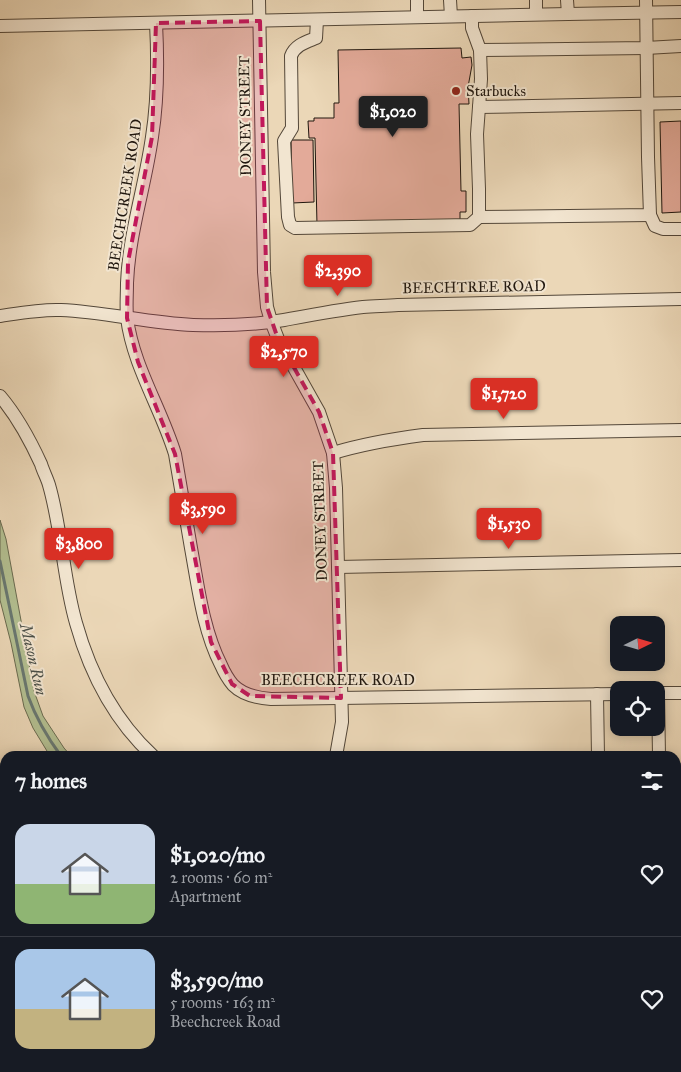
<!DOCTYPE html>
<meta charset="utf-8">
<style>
body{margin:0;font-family:"IM FELL Great Primer",serif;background:#20242c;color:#f1f3f6;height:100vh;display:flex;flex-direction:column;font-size:19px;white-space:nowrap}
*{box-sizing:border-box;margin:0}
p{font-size:16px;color:#9ea1a6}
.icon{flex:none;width:28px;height:28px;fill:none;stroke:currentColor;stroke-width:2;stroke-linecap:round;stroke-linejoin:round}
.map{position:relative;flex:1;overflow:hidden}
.drawer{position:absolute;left:0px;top:751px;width:681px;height:321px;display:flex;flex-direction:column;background:#171b24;border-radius:15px 15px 0 0;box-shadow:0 2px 12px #0003}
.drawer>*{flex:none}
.needle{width:32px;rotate:85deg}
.fabs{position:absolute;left:610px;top:616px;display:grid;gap:10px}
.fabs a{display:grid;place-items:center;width:55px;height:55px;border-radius:10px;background:#171b24;box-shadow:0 2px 12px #0003;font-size:25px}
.price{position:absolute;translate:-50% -42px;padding:0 11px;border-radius:5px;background:#d93025;color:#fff;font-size:16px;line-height:32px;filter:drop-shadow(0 1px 2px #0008)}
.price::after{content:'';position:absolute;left:50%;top:30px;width:15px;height:11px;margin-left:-8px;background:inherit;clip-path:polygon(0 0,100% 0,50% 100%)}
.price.selected{background:#222;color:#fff}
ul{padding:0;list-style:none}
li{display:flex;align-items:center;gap:15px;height:125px;padding:0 15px}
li+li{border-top:1px solid #363941}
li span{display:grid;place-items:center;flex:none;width:140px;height:100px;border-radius:15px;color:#555}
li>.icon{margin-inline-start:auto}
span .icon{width:60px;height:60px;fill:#fffc;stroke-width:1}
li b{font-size:21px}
h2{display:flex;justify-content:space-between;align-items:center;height:60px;padding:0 15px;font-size:21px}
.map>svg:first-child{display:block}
</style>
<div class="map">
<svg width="681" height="1072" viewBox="0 0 681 1072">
<rect width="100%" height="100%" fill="#ebd7b7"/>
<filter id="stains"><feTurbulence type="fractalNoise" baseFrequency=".004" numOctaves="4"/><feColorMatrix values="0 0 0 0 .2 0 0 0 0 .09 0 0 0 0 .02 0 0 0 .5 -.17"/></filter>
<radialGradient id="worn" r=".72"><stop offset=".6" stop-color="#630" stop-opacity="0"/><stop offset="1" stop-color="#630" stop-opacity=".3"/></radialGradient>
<g fill="#b3bf91" stroke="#6a6b50">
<path d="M0,520L6,539L34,691L43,716L64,748L71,756H50L33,728L24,707L11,643L0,600Z"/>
<path d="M681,806V831L676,836V812Z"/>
</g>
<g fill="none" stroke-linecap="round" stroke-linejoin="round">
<g stroke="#697871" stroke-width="3">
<path d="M0,561L28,696C36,718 47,737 61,756"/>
<path d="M676,823L681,818"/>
</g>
</g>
<g fill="#e3aa99" stroke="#20170f">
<path d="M461,48L462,58L471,57L472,65L468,87L469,104H459L461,191H466V212H460V221L317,225L315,138H309L308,121H314V118H334V103H339L338,50Z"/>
<path d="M681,121V212L662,213L660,122Z"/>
<path d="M291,140H313L314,202L292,203Z"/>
</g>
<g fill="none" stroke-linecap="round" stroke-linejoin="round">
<g stroke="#534739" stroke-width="14">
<g id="minor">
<path d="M259,0L264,272L267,307L271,321L278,339L319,412L333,453L336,488L342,722L336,756"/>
<path d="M417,0V17"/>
<path d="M450,0L451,16"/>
<path d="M536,0V14"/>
<path d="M567,0L568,14"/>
<path d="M472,16V28L480,50L481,79L479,107L681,103"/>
<path d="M317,20L316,38C306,42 295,45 291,56L292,128L284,141L288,217L290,225L295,228L470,225L479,217V189L477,134L479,107"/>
<path d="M156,23C158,61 158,99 152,137C145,187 129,233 127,283C127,295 126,306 127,318C133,366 161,408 175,454C180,485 186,517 191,548C198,586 203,630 221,665C224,672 228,679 233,685C243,695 257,698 271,699L619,694"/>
<path d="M0,26L568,14L681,12"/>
<path d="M480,50L646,48L681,46"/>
<path d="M650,215L655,226L663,229H681"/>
<path d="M479,217L650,215L648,157L646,0"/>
<path d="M0,316C20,313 41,309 61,310C105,312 149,323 193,325C223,326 255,325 284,320C311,315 337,310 363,307C375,306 386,306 398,305L681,299"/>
<path d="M0,396C17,416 30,440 41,464C43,471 47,478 49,485C62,530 63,578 76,623C90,673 115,721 153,756"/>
<path d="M333,453C363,444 392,439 423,435L681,430"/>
<path d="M338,567L681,560"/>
<path d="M656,693H681"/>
<path d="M658,693L659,756"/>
<path d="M597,694L598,756"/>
<path d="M0,809L5,816"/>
<path d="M680,960L681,965"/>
<path d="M76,1068V1072"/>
<path d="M210,1068V1072"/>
<path d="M340,1068V1072"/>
<path d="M465,1068V1072"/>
<path d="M592,1068V1072"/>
</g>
</g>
<use href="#minor" stroke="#f2e5d0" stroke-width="12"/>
</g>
<path fill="#c2185b" fill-opacity="0.2" stroke="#c2185b" stroke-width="4" stroke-dasharray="10 6" stroke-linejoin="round" d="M260,21L267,307L278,339L319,412L333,453L341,698L250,696L232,684L211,642L175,454L138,362L127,318L128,262L152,137L156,23Z"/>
<circle fill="#8f2418" stroke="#f2e5d0" stroke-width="2" cx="456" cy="91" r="5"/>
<g text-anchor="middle" stroke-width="4" stroke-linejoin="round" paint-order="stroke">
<g font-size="15" fill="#20170f" stroke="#f2e5d0" text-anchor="start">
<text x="466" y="96">Starbucks</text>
</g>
<g font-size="15" fill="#20170f" stroke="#f2e5d0">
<text transform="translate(245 116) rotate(-91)" y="5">DONEY STREET</text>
<text transform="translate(125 195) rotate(-81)" y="5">BEECHCREEK ROAD</text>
<text transform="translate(474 287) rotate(-1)" y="5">BEECHTREE ROAD</text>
<text transform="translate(320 521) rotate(-92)" y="5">DONEY STREET</text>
<text x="338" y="685">BEECHCREEK ROAD</text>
</g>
<g font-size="16" font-style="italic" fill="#4a4f48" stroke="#f2e5d0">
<text transform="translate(34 659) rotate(77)" y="6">Mason Run</text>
</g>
</g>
<rect width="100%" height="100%" filter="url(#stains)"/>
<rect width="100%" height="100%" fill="url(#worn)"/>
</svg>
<div class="fabs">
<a><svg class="needle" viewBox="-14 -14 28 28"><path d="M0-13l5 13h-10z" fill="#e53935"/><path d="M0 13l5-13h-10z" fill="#9ea1a6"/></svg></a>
<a><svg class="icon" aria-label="locate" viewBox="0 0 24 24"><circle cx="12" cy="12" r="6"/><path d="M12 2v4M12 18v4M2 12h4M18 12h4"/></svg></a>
</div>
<b class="price selected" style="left:393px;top:138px">$1,020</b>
<b class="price" style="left:338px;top:297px">$2,390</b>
<b class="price" style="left:284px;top:378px">$2,570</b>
<b class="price" style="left:504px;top:420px">$1,720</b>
<b class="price" style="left:203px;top:535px">$3,590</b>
<b class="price" style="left:509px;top:550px">$1,530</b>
<b class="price" style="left:79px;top:570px">$3,800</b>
<section class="drawer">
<h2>7 homes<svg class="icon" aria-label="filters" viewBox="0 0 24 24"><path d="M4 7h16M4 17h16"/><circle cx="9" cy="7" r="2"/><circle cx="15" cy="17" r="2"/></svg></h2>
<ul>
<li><span style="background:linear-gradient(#c9d6e8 60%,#8fb573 0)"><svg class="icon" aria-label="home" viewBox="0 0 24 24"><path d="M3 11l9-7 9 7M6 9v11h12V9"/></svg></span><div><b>$1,020/mo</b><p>2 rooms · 60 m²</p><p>Apartment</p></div><svg class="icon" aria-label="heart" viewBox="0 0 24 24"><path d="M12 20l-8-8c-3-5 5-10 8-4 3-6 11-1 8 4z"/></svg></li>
<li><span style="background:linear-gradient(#a9c7e8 60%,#c2b280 0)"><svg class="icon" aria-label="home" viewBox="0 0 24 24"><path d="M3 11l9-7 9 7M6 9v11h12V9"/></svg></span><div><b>$3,590/mo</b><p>5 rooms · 163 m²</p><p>Beechcreek Road</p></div><svg class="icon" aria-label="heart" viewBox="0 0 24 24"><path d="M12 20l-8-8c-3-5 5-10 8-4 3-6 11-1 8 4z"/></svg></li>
</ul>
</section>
</div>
